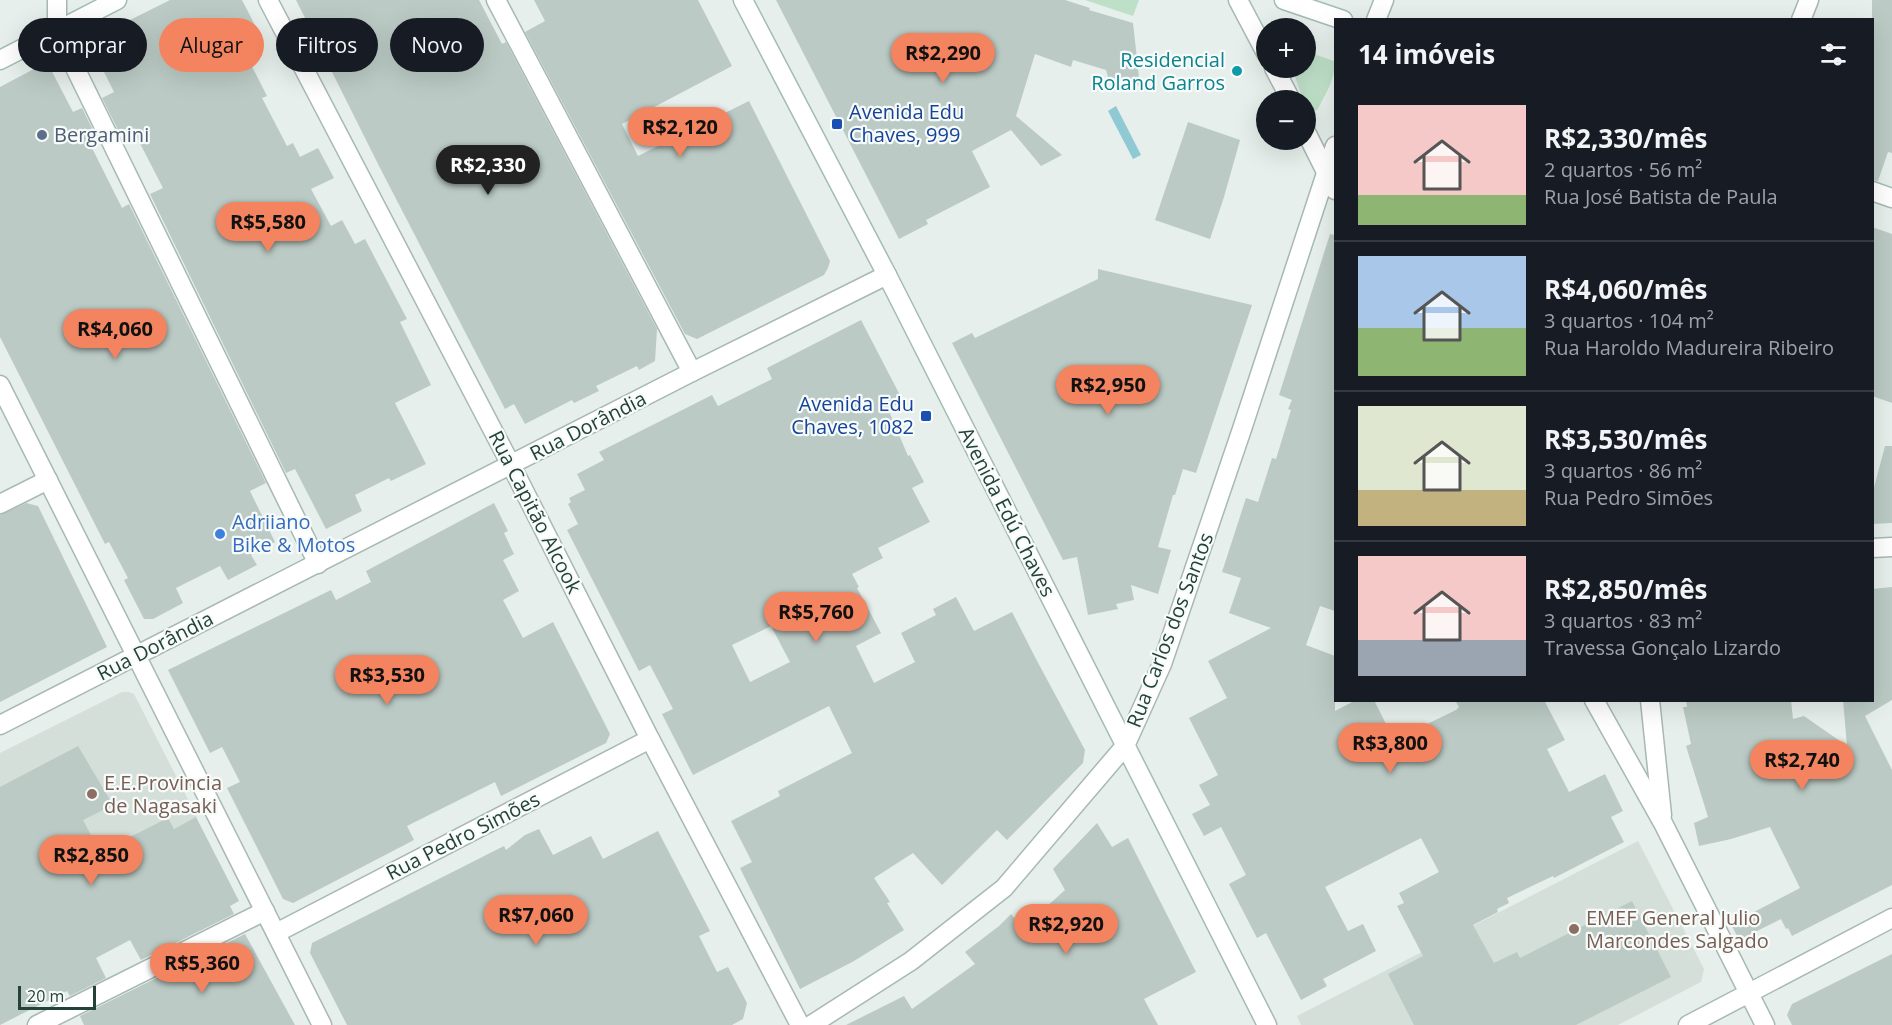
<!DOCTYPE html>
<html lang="pt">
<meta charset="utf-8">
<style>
body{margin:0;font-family:"Open Sans",sans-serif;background:#20242c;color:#f1f3f6;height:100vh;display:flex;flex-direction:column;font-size:22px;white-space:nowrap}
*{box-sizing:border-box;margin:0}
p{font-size:20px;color:#9ea1a6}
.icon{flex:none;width:33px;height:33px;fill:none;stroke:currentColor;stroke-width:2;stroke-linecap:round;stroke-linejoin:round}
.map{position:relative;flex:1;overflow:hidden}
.panel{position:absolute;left:1334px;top:18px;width:540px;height:684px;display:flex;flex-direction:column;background:#171b24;border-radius:0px;box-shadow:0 6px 24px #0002}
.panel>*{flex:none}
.banner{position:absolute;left:18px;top:18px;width:570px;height:54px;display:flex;gap:12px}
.controls{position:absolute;left:1256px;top:18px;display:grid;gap:12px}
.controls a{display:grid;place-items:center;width:60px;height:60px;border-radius:50%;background:#171b24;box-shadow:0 6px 24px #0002;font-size:30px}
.scale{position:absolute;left:18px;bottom:15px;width:78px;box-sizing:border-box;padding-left:6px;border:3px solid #24423a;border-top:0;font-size:16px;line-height:21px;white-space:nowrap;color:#24423a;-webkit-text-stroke:4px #f7fbf9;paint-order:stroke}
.price{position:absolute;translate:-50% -51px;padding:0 14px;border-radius:21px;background:#f4845f;color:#111;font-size:20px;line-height:39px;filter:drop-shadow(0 2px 3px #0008)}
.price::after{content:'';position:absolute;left:50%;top:36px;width:18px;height:14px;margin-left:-9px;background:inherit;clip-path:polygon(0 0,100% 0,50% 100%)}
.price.current{background:#222;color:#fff}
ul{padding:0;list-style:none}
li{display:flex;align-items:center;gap:18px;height:150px;padding:0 24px}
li+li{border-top:2px solid #363941}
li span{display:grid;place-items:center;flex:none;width:168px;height:120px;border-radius:0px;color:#555}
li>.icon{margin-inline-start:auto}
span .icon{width:72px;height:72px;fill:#fffc;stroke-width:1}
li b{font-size:26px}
h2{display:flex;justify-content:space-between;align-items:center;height:72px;padding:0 24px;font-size:26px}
.pill{padding:0 21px;border-radius:27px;background:#171b24;box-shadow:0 6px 24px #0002;font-size:21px;line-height:54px}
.pill.current{background:#f4845f;color:#111}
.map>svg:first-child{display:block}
</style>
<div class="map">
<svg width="1892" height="1025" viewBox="0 0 1892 1025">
<rect width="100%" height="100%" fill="#e6efeb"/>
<g fill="#d4dfda">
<path d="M122,692H129L134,694L197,817L0,920V753Z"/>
<path d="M1638,841L1704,969L1701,982L1618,1025H1301L1297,1016Z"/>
</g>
<g fill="#bfe0c8">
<path d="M1085,0H1139L1133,16Z"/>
<path d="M1305,51L1334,61C1337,77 1325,94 1318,109L1313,112L1306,110L1305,100H1303L1292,68H1305Z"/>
</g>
<path fill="#8ec9d4" d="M1116,106L1141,155L1133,159L1108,111Z"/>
<g fill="#bbcac4" fill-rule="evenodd">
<path d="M170,0H242L259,33L240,43L267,96L262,98L287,146L293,143L300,157L318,148L334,178L311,189L331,226L342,220L355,244L365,239L407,319L400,322L431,385L395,403L426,464L391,481L389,478L355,495L362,511L326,529L295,469L286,473L150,194L163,188L131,126L119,132L102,98L114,92L99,62L112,55L102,34Z"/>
<path d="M296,0H479L502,44L506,42L657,329L655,361L639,370L637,366L596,386L599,391L574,403L572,400L525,424L514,404L505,409L380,168Z"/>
<path d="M534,0H698L732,66L622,124L638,156L749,101L830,261L828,268L824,275L697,339L685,334L525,32L545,21Z"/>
<path d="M776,0H1065L1090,8L1089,10L1133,23L1140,86L1108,77L1106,70L1073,60L1071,67L1035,54L1016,116L1062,155L1041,166L1011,130L972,151L990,187L926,220L928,224L899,239Z"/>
<path d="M1872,0H1892V153L1888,152L1878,181L1872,180Z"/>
<path d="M47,62L73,112L82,108L99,142L91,146L122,208L129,204L266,483L250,491L275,542L251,555L257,565L228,580L220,566L176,588L183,603L153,619H144L124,580L128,578L109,542L105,544L0,337V87Z"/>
<path d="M1188,122L1240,140L1224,197L1210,239L1155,220Z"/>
<path d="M1872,227L1892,234V403L1872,396Z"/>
<path d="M1330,234L1335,235V611L1320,606L1306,645L1335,656V711L1356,700H1374L1394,740L1456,710L1459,707L1455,700H1544L1565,740L1547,749L1569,792L1605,774L1623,811L1611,817L1624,842L1554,878L1553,876L1507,898L1509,903L1497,909L1498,912L1473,925L1494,963L1517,952L1520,958L1632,901L1671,977L1576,1025H1414L1388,974L1423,956L1397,906L1404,903L1399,893L1439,872L1421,838L1325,887L1348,931L1363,924L1376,951L1323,979L1327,986L1301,1000L1266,933L1257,938L1229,884L1246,875L1221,827L1204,836L1192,814L1210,805L1199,785L1218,775L1189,718L1227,698L1208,661L1271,628L1229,613L1241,578L1222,572L1246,498L1258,502L1272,458L1276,459L1291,410L1288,409L1292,400L1279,395Z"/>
<path d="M1098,269L1252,305L1196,473L1183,469L1175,495H1173L1158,547L1171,550L1158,594L1131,585L1134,600L1116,604L1118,609L1088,615L1077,557L1063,560L952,343L972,333L975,338L1098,279Z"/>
<path d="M861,320L903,401L888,409L908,456L910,455L924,482L912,488L930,522L878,548L883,558L852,574L859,587L857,588L881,633L856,646L874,683L915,662L901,633L936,615L933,609L956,597L974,631L1012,612L1036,659L1085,750L1083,763L1007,840L997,830L942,885L913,853L874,878L890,902L887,903L904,930L854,961L800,989L740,868L752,862L731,821L780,796L778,791L852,753L829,706L693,775L662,714L673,709L650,665L639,671L567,530L578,524L568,504L571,502L569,498L585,490L577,474L604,460L599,452L712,395L718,406L772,379L767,368ZM771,626L790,662L750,682L732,645Z"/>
<path d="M1885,446H1892V523L1872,524V495Z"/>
<path d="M26,503L38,506L107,647L0,702V515Z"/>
<path d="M494,503L508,531L504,533L514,554L503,560L519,591L503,600L523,638L553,622L610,734L606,743L501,796L495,782L407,826L414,840L293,903L283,899L227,788L240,782L222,747L210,753L168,670L331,590L336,600L371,582L366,571Z"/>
<path d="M1892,587V700L1865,716L1892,770V885L1792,936L1788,928L1786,929L1781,919L1739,940L1731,924L1800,888L1770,827L1731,839L1699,846L1694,823L1708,817L1686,746L1691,744L1683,707H1687L1686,700H1791L1793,719L1804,716L1847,746L1843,700H1872V589Z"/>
<path d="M78,746L113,805L83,820L100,852L168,818L174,829L196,817L239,901L230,906L234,914L141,960L130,940L96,958L106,978L70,996L67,991L0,1025V787Z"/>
<path d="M1097,823L1112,847L1128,838L1196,972L1144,999L1158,1025H846L904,996L912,1009L975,964L965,952L999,926L1011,914L1023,928L1065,890L1053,869Z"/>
<path d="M539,829L553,855L591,836L603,859L658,831L710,931L699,936L717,972L728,967L747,1003L743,1019L732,1025H347L310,953L312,943L504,846L506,850L525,835Z"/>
<path d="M245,934L295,1025H84L80,1016Z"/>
<path d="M1892,954V1025H1792L1787,1015L1792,1004Z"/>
</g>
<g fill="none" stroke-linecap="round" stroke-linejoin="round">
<g stroke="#a8b8b2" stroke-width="21">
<g id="street">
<path d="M57,0V31L318,564"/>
<path d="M268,0L511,465L650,739L800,1025"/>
<path d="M496,0L692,372"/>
<path d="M1238,0L1266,53"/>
<path d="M1376,20L1384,0"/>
<path d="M1801,20L1809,0"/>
<path d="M1274,68L1291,100"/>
<path d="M1305,130L1335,190"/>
<path d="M0,385L322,1025"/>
<path d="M0,504L48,480"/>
<path d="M1872,548L1892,547"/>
<path d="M1594,700L1663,823L1765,1025"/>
<path d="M1650,700L1662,815"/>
<path d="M0,725L692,372L887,275"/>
<path d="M276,933L650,739"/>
<path d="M37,1025L265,911"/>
<path d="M811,1025L911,961L1004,888L1125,746L1162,664L1242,429L1335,146"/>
<path d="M1688,1025L1892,918"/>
</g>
</g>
<g stroke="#a4bbb3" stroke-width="21">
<g id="secondary">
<path d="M743,0L887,275L1267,1025"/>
<path d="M1284,0L1343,20"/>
<path d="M0,60L117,0"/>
<path d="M1872,191L1892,198"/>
</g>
</g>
<use href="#street" stroke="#fff" stroke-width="18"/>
<use href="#secondary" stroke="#fff" stroke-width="18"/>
</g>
<circle fill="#0f9aa8" stroke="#f7fbf9" stroke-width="2" cx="1237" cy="71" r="6"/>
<g fill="#1a4fb4" stroke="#f7fbf9" stroke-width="2">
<rect x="831" y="118" width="12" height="12" rx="3"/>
<rect x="920" y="410" width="12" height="12" rx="3"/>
</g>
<circle fill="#5c6f8a" stroke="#f7fbf9" stroke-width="2" cx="42" cy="135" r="6"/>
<circle fill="#3f7fe0" stroke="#f7fbf9" stroke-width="2" cx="220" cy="534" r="6"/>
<g fill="#8d6e63" stroke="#f7fbf9" stroke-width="2">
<circle cx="92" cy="794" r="6"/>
<circle cx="1574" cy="929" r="6"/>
</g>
<g text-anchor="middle" stroke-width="4.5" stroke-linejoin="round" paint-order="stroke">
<g font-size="20" fill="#0d838f" stroke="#f7fbf9" text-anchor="end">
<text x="1225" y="67">Residencial<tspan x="1225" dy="23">Roland Garros</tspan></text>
</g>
<g font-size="20" fill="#164399" stroke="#f7fbf9" text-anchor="start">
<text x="849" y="119">Avenida Edu<tspan x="849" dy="23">Chaves, 999</tspan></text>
<text x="914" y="411" text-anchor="end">Avenida Edu<tspan x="914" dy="23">Chaves, 1082</tspan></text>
</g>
<g font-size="20" fill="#4e5e75" stroke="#f7fbf9" text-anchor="start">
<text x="54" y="142">Bergamini</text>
</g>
<g font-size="20" fill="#24423a" stroke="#f7fbf9">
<text transform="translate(588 426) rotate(-27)" y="7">Rua Dorândia</text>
<text transform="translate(535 512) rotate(63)" y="7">Rua Capitão Alcook</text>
<text transform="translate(1007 512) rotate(63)" y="7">Avenida Edú Chaves</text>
<text transform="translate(1170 630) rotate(-69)" y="7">Rua Carlos dos Santos</text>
<text transform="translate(155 646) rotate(-27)" y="7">Rua Dorândia</text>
<text transform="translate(463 836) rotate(-27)" y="7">Rua Pedro Simões</text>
</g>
<g font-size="20" fill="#366cbe" stroke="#f7fbf9" text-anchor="start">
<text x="232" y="529">Adriiano<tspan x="232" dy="23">Bike &amp; Motos</tspan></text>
</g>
<g font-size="20" fill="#785e54" stroke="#f7fbf9" text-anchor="start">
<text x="104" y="790">E.E.Provincia<tspan x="104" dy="23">de Nagasaki</tspan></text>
<text x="1586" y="925">EMEF General Julio<tspan x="1586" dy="23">Marcondes Salgado</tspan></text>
</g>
</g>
</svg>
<div class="controls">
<a>+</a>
<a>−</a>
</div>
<div class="scale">20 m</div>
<b class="price" style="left:943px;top:84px">R$2,290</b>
<b class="price" style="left:680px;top:158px">R$2,120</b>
<b class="price current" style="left:488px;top:196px">R$2,330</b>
<b class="price" style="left:268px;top:253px">R$5,580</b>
<b class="price" style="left:115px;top:360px">R$4,060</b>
<b class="price" style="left:1108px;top:416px">R$2,950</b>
<b class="price" style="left:816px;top:643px">R$5,760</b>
<b class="price" style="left:387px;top:706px">R$3,530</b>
<b class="price" style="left:1390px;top:774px">R$3,800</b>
<b class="price" style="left:1802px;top:791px">R$2,740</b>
<b class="price" style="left:91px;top:886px">R$2,850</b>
<b class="price" style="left:536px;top:946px">R$7,060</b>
<b class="price" style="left:1066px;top:955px">R$2,920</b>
<b class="price" style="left:202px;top:994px">R$5,360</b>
<div class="banner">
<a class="pill">Comprar</a>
<a class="pill current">Alugar</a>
<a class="pill">Filtros</a>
<a class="pill">Novo</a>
</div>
<section class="panel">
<h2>14 imóveis<svg class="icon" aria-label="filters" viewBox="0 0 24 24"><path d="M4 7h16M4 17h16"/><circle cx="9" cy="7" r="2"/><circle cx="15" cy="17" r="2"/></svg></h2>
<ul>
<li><span style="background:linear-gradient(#f6c9c9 75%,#8fb573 0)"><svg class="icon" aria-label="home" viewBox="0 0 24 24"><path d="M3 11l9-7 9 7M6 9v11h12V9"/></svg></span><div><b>R$2,330/mês</b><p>2 quartos · 56 m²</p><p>Rua José Batista de Paula</p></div></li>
<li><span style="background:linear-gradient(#a9c7e8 60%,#8fb573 0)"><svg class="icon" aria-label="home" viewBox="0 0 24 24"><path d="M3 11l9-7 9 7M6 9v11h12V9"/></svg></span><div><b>R$4,060/mês</b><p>3 quartos · 104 m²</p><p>Rua Haroldo Madureira Ribeiro</p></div></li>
<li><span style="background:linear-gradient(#dfe7d0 70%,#c2b280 0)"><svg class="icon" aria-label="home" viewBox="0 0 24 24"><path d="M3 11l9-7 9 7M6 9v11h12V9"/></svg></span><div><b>R$3,530/mês</b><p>3 quartos · 86 m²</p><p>Rua Pedro Simões</p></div></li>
<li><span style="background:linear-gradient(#f6c9c9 70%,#9aa5b1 0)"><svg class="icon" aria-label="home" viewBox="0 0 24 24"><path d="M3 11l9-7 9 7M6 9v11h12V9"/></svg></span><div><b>R$2,850/mês</b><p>3 quartos · 83 m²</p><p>Travessa Gonçalo Lizardo</p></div></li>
</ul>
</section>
</div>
